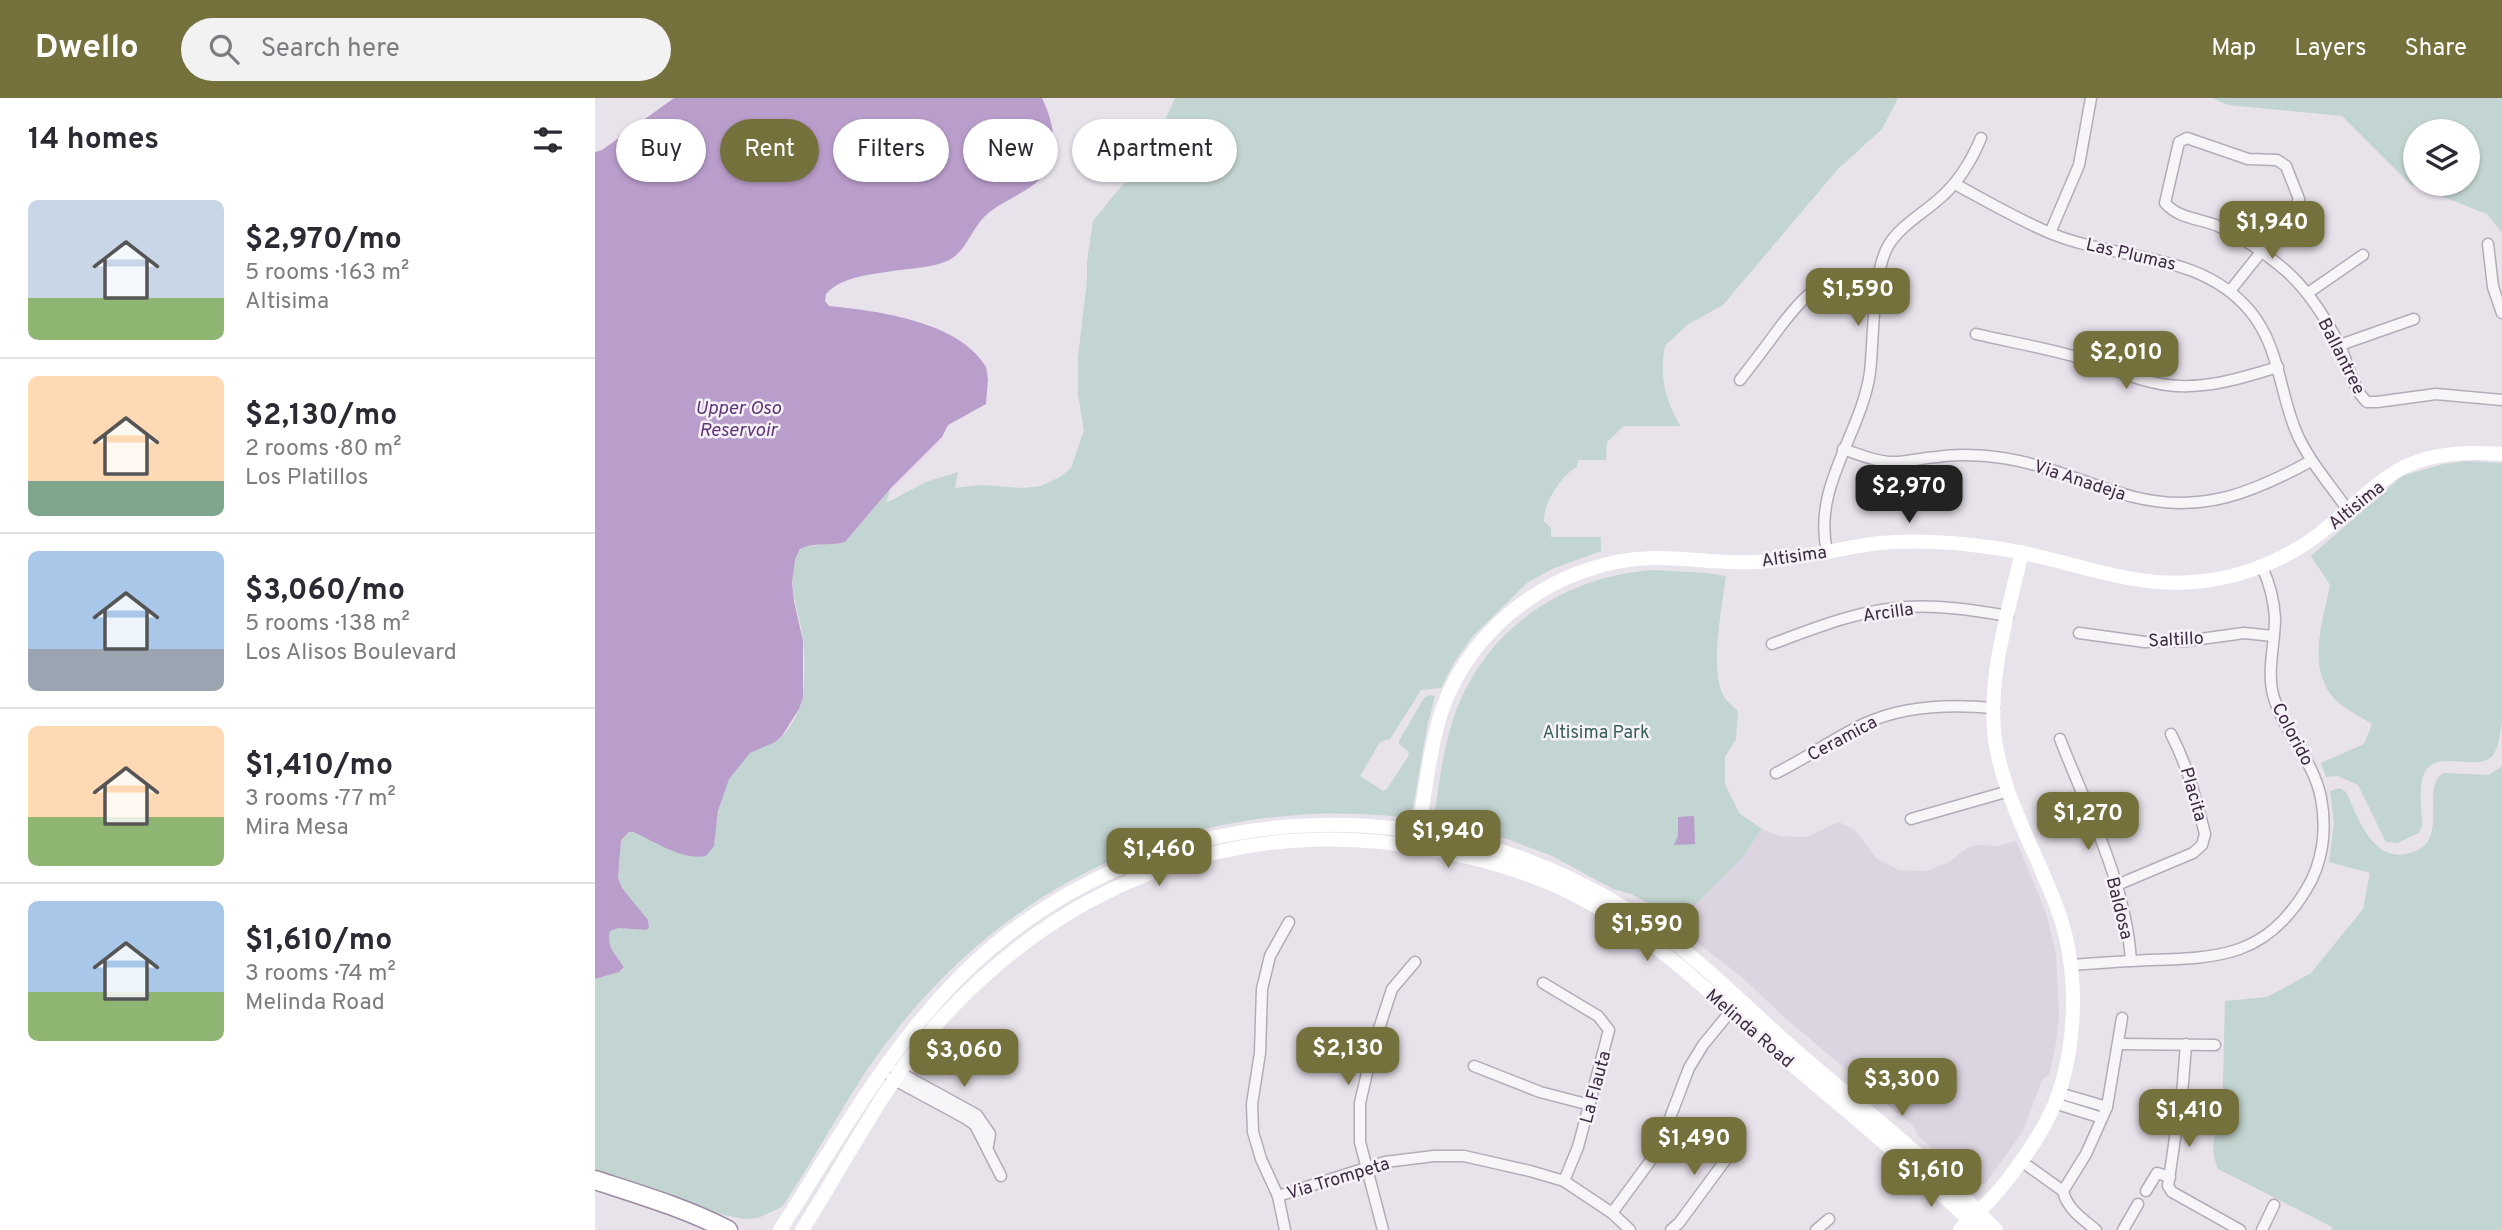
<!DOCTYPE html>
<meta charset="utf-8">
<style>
body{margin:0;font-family:Overpass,sans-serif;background:#f2f2f3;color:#2b2b33;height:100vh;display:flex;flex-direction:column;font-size:26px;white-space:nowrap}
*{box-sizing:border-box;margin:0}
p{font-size:23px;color:#7c7c81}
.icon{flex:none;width:38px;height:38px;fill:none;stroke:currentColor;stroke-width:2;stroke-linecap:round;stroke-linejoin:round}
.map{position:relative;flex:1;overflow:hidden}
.sheet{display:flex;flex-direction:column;background:#fff;width:595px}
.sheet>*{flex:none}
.top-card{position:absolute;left:21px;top:21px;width:665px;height:63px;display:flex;gap:14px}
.fabs{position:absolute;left:1808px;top:21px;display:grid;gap:14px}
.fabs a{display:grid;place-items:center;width:77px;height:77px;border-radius:50%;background:#fff;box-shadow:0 2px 5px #0004;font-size:35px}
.price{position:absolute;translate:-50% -60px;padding:0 16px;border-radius:14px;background:#75713c;color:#fff;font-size:23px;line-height:46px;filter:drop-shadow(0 2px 4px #0008)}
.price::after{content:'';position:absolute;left:50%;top:42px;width:21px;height:16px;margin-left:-10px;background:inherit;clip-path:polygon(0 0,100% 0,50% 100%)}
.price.on{background:#222;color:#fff}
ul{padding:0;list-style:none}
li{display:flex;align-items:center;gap:21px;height:175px;padding:0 28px}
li+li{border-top:2px solid #e1e1e2}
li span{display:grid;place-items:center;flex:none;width:196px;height:140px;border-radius:10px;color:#555}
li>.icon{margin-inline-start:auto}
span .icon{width:84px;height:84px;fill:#fffc;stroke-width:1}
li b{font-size:30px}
h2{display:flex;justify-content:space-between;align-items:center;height:84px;padding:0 28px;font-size:30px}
.chip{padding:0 24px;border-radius:32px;background:#fff;box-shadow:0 2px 5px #0004;font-size:24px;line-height:63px}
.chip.on{background:#75713c;color:#fff}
header{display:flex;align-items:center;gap:42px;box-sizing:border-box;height:98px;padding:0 35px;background:#75713c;color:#fff}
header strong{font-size:33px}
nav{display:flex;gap:38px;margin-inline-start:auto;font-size:24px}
.search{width:490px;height:63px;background:#f2f2f3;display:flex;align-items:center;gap:18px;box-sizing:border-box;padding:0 24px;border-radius:38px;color:#7c7c81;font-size:26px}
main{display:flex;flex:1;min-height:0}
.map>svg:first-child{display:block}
</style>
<header>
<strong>Dwello</strong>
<div class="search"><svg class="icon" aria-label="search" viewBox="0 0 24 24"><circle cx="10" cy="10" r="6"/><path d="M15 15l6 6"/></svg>Search here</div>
<nav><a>Map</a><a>Layers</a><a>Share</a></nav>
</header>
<main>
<section class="sheet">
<h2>14 homes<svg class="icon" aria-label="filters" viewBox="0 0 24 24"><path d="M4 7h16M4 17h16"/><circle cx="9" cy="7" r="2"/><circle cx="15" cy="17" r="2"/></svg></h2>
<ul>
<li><span style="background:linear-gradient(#c9d6e8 70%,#8fb573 0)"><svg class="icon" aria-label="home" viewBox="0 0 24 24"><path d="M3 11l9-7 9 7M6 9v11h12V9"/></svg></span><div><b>$2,970/mo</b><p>5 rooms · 163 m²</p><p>Altisima</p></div></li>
<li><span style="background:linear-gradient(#ffd9b3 75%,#7fa58c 0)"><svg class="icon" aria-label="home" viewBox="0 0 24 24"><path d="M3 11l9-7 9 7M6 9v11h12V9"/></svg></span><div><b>$2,130/mo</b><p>2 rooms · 80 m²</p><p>Los Platillos</p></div></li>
<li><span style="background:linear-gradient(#a9c7e8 70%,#9aa5b1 0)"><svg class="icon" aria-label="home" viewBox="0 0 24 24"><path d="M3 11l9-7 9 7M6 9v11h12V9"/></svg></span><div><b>$3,060/mo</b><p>5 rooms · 138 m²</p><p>Los Alisos Boulevard</p></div></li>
<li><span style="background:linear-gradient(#ffd9b3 65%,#8fb573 0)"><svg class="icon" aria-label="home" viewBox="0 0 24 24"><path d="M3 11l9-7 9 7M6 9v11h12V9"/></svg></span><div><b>$1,410/mo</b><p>3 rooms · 77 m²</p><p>Mira Mesa</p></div></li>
<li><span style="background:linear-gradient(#a9c7e8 65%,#8fb573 0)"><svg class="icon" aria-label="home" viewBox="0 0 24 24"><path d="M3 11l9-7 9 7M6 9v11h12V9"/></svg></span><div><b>$1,610/mo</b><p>3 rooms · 74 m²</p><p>Melinda Road</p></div></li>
</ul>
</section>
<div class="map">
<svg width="1907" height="1132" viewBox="0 0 1907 1132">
<rect width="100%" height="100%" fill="#e8e2eb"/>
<path fill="#dcd4e0" d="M1244,724L1260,732L1281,760L1304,772L1331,773L1353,765L1372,750L1381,747L1403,748L1421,743L1434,773L1452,818L1461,857L1464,916L1461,945L1454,977L1447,982L1428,1033L1390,1086H1379L1324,1039L1318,1028L1189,919L1147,879L1089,835L1098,809L1146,761L1167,731L1184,738L1212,739Z"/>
<g fill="#c3d5d2" fill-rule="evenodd">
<path d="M580,0H1303L1287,31L1243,71L1128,207L1092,227L1070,248C1064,278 1070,301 1085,328H1029L1012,344L1011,362H985L983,363L982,369C967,376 948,406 949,423L956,430V439H1006V453L957,471L932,485L878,538L860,563L846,590L826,592L795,641L785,644L765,678L788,693L792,691L814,657L813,653L804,646V643L829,600L834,597L840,598L832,629L818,710L808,719C773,716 737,714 702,717C527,730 386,815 283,956C248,1005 221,1059 187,1109L163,1120L149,1121L129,1117L0,1071V881L28,872L29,867C18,858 11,847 15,833L24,830L51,832L54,825L27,790L23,779L26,742L34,734H38L89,756L122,726C124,701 133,671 155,655C162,650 171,648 179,644C190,639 200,622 204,611C211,596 210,559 208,542C205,511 186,479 207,449L250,444L295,391L291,405L331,384L363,374L360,390L386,387L427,390L446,388L465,379L476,370L489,332L483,297V259L492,182V163L498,123L528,86L541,79L570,73L556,52Z"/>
<path d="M1617,0H1907V135L1892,116L1815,86L1747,18L1633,7ZM1820,33H1872V86H1820Z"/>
<path d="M1872,363L1907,365V625C1905,635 1904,649 1898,657C1884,677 1833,645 1827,683C1824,698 1827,714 1827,728L1824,735L1802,745L1791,744L1763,687L1743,678L1731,679L1726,665L1769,646L1777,626C1765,618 1745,609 1737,598C1712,566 1728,523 1735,487L1716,458L1807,378L1848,366Z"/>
<path d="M1058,472L1111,475L1131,478C1127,507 1116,565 1126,592C1129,601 1136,607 1143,613L1141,641L1130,659V686L1144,715L1167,731L1146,761L1098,809L1089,835L1071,817L1055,806L1036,796L1018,791L957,758L912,741L850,727V719L840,712C845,678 850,641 863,608C896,527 972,478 1058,472Z"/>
<path d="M1907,668V1132H1736L1737,1129L1623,1071C1616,1053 1616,1039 1627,1023L1630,903L1672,899L1716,875L1768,811L1775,775L1734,764L1739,725L1735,693L1745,690L1751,694C1763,719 1777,763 1811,756C1860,747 1822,688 1849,675L1894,677Z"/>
</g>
<g fill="#b99dcb">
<path d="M79,0H447C462,31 467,69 434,90C419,100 402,106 389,119C374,135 370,158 347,165C315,175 251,171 231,196L230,203L234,208C282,213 364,223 391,269L393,281L391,306L353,327L347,339L295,391L250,444C236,448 218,444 205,451L200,462L197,484L199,503L208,543V600L204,611L187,638L180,644L155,655L134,681L123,713L119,748L111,758C88,763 59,743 38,734H34L26,742L23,779L27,790L53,822L54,830L51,832L24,830L15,833C11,850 21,857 29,869L24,874L0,881V54L7,52Z"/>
<path d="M1099,718L1100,746L1079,747L1083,738V719Z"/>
</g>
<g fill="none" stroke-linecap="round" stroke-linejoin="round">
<g stroke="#b4abb9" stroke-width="13">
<g id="street">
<path d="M1360,86C1391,103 1422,121 1455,135C1522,163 1605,153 1655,213C1684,248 1684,291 1700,331C1712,361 1734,385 1752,411"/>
<path d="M1455,135L1484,67L1496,0"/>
<path d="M1893,146L1898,189L1907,215"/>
<path d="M1635,193L1698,114L1704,101L1691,68L1682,62L1653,61L1592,40L1584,44L1570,105C1584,121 1604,120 1623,128C1647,139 1670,155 1690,172C1713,192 1730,219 1744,246C1754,265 1756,289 1772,304H1782L1841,296L1907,302"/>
<path d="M1713,195L1768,157"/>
<path d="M1381,236C1415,244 1451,250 1485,260C1514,269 1542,283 1572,287C1610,292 1647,280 1683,269"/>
<path d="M1745,247L1819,221"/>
<path d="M1145,282C1159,264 1172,247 1185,229C1215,190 1234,173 1285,177"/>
<path d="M1248,351C1263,356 1278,363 1294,364C1310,365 1326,360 1342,359C1360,356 1382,357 1400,359C1452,365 1491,387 1539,399C1606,416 1657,395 1716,363"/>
<path d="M1232,453C1217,388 1267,335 1275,274C1279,240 1277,177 1293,148C1305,128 1327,116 1344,101C1364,84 1376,64 1386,40"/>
<path d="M1484,535L1550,544L1591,543L1649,535L1678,538"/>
<path d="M1177,546C1220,530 1264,512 1311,509C1345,507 1379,512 1413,518"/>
<path d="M1465,641C1493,713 1531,785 1536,863"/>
<path d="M1181,675C1212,660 1240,639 1271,625C1311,607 1356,606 1399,610"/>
<path d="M1316,721L1414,693"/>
<path d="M1522,787L1598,755L1607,747L1610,736C1601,701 1593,669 1576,636"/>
<path d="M1476,867C1503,865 1529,863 1556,862C1625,860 1671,858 1711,792C1728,765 1732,731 1726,700C1718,661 1690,636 1679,600C1671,574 1680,547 1680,520C1679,503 1674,484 1667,469"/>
<path d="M948,885L1003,918L1014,932L983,1049L969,1083"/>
<path d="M1524,946L1620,947"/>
<path d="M1591,946L1588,985L1573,1088L1577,1094L1645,1132"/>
<path d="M879,968L945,994L995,1007"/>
<path d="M300,972L382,1017L395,1036L393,1048"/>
<path d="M296,980L370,1020L380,1027L406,1078"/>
<path d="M1464,995L1512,1009"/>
<path d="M1459,1005L1507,1020"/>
<path d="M1426,1063L1468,1093"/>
<path d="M1551,1093L1562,1075L1575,1079"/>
<path d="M683,1098L790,1064L839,1058H869L935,1073L969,1083L1017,1115L1035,1132"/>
<path d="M1017,1115L1056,1062L1067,1041L1094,970L1108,947L1140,908"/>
<path d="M690,1132L683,1098L666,1061L658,1034L657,1006L665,955L667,891L675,858L694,824"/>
<path d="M788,1132L765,1044V1005L778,949L797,891L820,864"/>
<path d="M1076,1132L1084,1125L1143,1045"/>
<path d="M1221,1132L1234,1121"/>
<path d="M1501,1132C1488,1121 1472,1111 1468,1093L1491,1056L1512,1009L1527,920"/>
<path d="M1528,1132L1543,1106"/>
<path d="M1667,1132L1679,1107"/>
</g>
</g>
<g stroke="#9a89a2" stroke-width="21">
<path id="highway" d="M0,1082C46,1097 90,1110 133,1132"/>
</g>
<use href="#street" stroke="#f8f5f9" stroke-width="10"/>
<g stroke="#fff" stroke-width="14">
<path d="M822,740C830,697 834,653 847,612C877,525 965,463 1056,460C1091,459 1126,466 1160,464C1199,462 1238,452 1276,446C1317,441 1360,444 1400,450C1466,458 1530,490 1598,484C1646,481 1697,460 1734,428C1755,411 1787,379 1811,368C1842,354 1874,354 1907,356"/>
<path d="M185,1132C244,1040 298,941 378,866C557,699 827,684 1031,811C1097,851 1150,909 1207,958C1273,1014 1342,1069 1401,1132"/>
<path d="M207,1132C253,1060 292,980 350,917C479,778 653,715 839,752C888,761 935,774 980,797C1057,836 1119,899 1184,955C1251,1013 1321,1069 1384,1132"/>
<path d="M1365,1132C1374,1121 1385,1113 1395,1102C1406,1091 1416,1077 1425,1065C1442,1042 1459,1013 1467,985C1483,928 1482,862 1461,807C1442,757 1413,707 1402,653C1389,590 1413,515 1427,454"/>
</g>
<use href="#highway" stroke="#fff" stroke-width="18"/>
</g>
<g text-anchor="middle" stroke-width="5" stroke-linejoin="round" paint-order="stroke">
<g font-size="18" fill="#3c2a43" stroke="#f6f2f8">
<text transform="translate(1536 156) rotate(13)" y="6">Las Plumas</text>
<text transform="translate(1747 258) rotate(63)" y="6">Ballantree</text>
<text transform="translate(1485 382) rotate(18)" y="6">Via Anadeja</text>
<text transform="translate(1761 407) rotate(-39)" y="6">Altisima</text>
<text transform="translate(1199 458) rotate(-8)" y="6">Altisima</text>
<text transform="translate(1293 514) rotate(-8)" y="6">Arcilla</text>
<text transform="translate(1581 541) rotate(-3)" y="6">Saltillo</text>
<text transform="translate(1698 636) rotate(62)" y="6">Colorido</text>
<text transform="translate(1247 640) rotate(-28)" y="6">Ceramica</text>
<text transform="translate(1599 696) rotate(74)" y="6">Placita</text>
<text transform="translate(1525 810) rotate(76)" y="6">Baldosa</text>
<text transform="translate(1155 930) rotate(41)" y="6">Melinda Road</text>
<text transform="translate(1000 989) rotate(-75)" y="6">La Flauta</text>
<text transform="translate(743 1080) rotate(-17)" y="6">Via Trompeta</text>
</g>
<g font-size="18" fill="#375f5b" stroke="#f6f2f8">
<text x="1001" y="640">Altisima Park</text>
</g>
<g font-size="19" font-style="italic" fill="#5f3378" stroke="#f6f2f8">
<text x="143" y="316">Upper Oso<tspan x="143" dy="22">Reservoir</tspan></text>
</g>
</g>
</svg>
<div class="fabs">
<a><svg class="icon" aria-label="layers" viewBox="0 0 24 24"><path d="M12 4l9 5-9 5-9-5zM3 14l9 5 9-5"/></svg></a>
</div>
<b class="price" style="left:1677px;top:163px">$1,940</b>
<b class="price" style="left:1263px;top:230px">$1,590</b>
<b class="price" style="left:1531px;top:293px">$2,010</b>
<b class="price on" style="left:1314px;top:427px">$2,970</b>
<b class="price" style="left:1493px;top:754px">$1,270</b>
<b class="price" style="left:853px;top:772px">$1,940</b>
<b class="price" style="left:564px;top:790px">$1,460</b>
<b class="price" style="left:1052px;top:865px">$1,590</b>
<b class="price" style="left:753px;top:989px">$2,130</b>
<b class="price" style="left:369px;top:991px">$3,060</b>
<b class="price" style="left:1307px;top:1020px">$3,300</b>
<b class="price" style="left:1594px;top:1051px">$1,410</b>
<b class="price" style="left:1099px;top:1079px">$1,490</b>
<b class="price" style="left:1336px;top:1111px">$1,610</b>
<div class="top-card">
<a class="chip">Buy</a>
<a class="chip on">Rent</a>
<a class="chip">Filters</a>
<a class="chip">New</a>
<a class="chip">Apartment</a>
</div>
</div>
</main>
